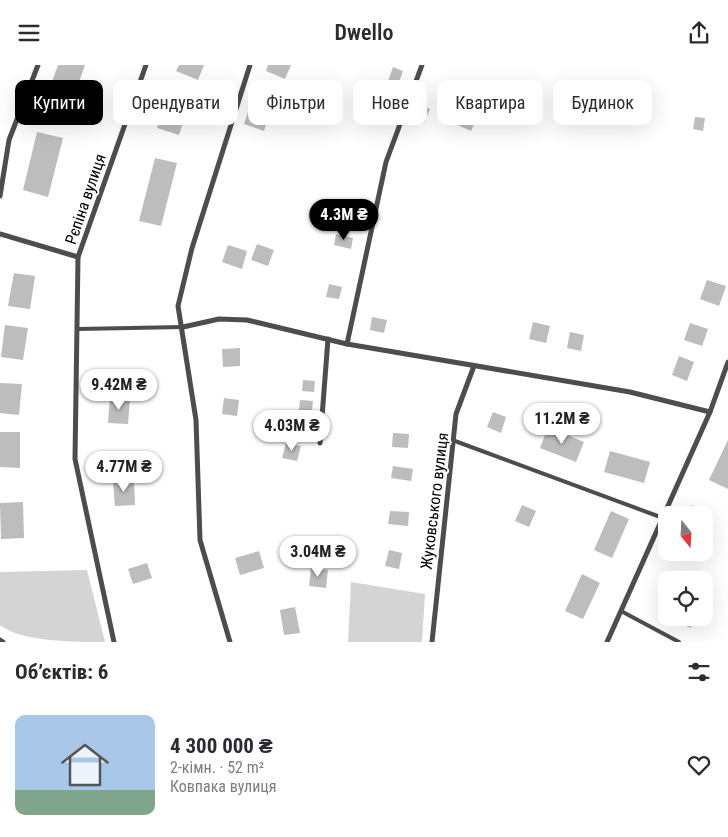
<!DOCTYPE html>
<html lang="uk">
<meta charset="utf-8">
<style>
body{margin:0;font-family:"Roboto Condensed",sans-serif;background:#f2f2f3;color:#2b2b33;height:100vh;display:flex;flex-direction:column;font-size:19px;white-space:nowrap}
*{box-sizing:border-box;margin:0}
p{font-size:16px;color:#7c7c81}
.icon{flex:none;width:28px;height:28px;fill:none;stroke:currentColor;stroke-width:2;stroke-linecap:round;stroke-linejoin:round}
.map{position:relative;height:577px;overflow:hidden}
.details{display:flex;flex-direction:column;background:#fff;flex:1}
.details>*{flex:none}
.hud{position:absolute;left:15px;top:15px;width:699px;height:45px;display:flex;gap:10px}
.needle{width:32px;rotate:162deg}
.tools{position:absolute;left:658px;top:441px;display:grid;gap:10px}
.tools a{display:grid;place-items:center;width:55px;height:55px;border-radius:10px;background:#fff;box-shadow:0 5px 20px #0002;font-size:25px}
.price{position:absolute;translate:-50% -42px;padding:0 11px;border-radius:18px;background:#fff;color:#222;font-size:16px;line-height:32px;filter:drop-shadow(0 1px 2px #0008)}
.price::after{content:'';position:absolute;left:50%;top:30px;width:15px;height:11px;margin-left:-8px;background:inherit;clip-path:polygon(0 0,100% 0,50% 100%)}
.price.current{background:#000;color:#fff}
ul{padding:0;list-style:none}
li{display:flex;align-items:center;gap:15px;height:125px;padding:0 15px}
li span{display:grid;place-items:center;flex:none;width:140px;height:100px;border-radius:10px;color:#555}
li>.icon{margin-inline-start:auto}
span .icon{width:60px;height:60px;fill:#fffc;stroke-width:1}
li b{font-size:21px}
h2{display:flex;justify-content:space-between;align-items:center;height:60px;padding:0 15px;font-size:21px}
.tag{padding:0 18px;border-radius:10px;background:#fff;box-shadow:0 5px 20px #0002;font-size:18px;line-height:45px}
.tag.current{background:#000;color:#fff}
header{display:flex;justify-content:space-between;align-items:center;height:65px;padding:0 15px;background:#fff;font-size:22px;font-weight:600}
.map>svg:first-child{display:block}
</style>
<header><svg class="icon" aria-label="menu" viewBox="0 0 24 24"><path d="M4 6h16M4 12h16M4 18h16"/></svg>Dwello<svg class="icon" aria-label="share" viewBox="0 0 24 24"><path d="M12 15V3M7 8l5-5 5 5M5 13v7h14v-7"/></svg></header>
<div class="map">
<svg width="728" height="577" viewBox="0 0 728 577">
<rect width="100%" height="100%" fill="#fff"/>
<g fill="#d4d4d4">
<path d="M87,505L105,577C76,577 20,577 0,560V507Z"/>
<path d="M351,517L425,529L422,577H348Z"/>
</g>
<g fill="#bdbdbd">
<path d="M58,0H85L69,45L45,37Z"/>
<path d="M179,0H204L198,15L176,6Z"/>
<path d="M268,0H291L285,14L266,6Z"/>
<path d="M393,2L403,6L397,23L387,19Z"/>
<path d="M510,18L522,26L514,38L502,31Z"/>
<path d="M254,29L274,37L264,66L244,59Z"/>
<path d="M168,30L190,37L179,70L157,63Z"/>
<path d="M382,36L392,39L386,56L376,52Z"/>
<path d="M418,38L430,44L424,58L411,52Z"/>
<path d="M455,39L479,49L471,66L448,56Z"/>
<path d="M695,52L705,53L703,66L693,64Z"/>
<path d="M37,67L63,73L48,132L23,125Z"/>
<path d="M155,93L177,98L161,161L139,156Z"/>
<path d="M336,169L353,173L351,184L334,180Z"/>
<path d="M257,179L274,185L268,201L251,195Z"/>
<path d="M228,180L247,186L242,204L222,197Z"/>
<path d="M14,208L35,211L30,244L8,241Z"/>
<path d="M707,215L726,221L719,241L700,234Z"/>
<path d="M329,219L342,222L339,234L326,232Z"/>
<path d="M372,252L387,255L384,268L370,265Z"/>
<path d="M533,257L550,261L546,278L529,274Z"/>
<path d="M690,258L708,264L702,281L684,275Z"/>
<path d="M5,260L28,263L23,295L1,292Z"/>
<path d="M570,267L584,270L581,286L567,283Z"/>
<path d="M240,283V301L223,302L222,284Z"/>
<path d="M679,291L694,297L687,316L672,310Z"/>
<path d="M303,315L315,316L314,327L302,326Z"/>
<path d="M0,318L22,319L19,350L0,348Z"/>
<path d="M110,332L130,334L128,359L108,358Z"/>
<path d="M224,333L239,335L237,351L222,349Z"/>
<path d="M300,335L313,336L311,355L298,354Z"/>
<path d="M493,347L506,352L501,368L487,362Z"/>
<path d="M548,362L584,377L576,397L540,383Z"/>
<path d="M0,367H20V403L0,402Z"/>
<path d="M393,368L409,369L408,383L392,382Z"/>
<path d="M728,375V424L709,415Z"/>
<path d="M286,378L301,381L297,396L282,393Z"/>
<path d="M610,386L650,397L644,418L604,407Z"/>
<path d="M393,401L413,404L411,416L391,413Z"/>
<path d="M134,415L135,440L115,441L113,416Z"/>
<path d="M23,437L24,473L1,474L0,438Z"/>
<path d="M522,440L536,446L529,462L515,456Z"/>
<path d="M691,440L709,448L704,460V450H687Z"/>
<path d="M390,446L409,447L408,461L388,459Z"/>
<path d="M611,446L629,454L612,493L594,485Z"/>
<path d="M389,485L402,488L399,504L385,501Z"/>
<path d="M259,486L264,503L240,510L235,493Z"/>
<path d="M147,498L152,513L133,519L128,504Z"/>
<path d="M311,503L328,505L326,523L309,521Z"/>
<path d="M582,509L600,518L583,554L565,546Z"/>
<path d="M295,542L300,568L284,570L280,545Z"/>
<path d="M664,552H695L691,563Z"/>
</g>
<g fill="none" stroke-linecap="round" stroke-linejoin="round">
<g stroke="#4d4d4d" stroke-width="4">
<path d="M77,264L183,262"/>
<path d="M455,376L663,453"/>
<path d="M621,546L679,577"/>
</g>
<g stroke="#4d4d4d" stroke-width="5">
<path d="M0,131L9,75L38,0"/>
<path d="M0,169L78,192"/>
<path d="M183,262L219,254L247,255L347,279L630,327L710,347"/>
<path d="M347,279L386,97L422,0"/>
<path d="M320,378L328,274"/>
<path d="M0,575L3,577"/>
<path d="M114,577L75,394L78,192L146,0"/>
<path d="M230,577L200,475L196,355L178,241L192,183L250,0"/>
<path d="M432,577L456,349L474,301"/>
<path d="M607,577L710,347L728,297"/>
</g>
</g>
<g text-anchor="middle" stroke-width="4" stroke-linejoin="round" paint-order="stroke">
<g font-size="16" fill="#000" stroke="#fff">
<text transform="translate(85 134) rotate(-71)" y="6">Рєпіна вулиця</text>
<text transform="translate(434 436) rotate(-83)" y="6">Жуковського вулиця</text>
</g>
</g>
</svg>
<div class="tools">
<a><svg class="needle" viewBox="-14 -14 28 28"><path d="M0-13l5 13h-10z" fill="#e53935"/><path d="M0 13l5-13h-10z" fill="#7c7c81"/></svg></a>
<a><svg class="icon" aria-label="locate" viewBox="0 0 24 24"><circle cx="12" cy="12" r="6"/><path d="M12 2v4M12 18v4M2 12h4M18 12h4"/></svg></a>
</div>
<b class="price current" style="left:344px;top:176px">4.3M ₴</b>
<b class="price" style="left:119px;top:346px">9.42M ₴</b>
<b class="price" style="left:562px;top:380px">11.2M ₴</b>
<b class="price" style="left:292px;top:387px">4.03M ₴</b>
<b class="price" style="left:124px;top:428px">4.77M ₴</b>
<b class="price" style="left:318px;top:513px">3.04M ₴</b>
<div class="hud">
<a class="tag current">Купити</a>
<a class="tag">Орендувати</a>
<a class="tag">Фільтри</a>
<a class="tag">Нове</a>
<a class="tag">Квартира</a>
<a class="tag">Будинок</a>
</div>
</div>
<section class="details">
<h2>Об’єктів: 6<svg class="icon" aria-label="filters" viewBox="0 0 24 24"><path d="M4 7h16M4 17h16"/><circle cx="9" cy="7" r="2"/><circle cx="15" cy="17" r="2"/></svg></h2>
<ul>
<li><span style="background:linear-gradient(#a9c7e8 75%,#7fa58c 0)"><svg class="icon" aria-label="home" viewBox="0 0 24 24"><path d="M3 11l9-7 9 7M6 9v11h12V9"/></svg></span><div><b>4 300 000 ₴</b><p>2-кімн. · 52 m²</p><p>Ковпака вулиця</p></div><svg class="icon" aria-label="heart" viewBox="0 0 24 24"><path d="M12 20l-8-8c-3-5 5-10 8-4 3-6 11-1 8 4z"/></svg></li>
</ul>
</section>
